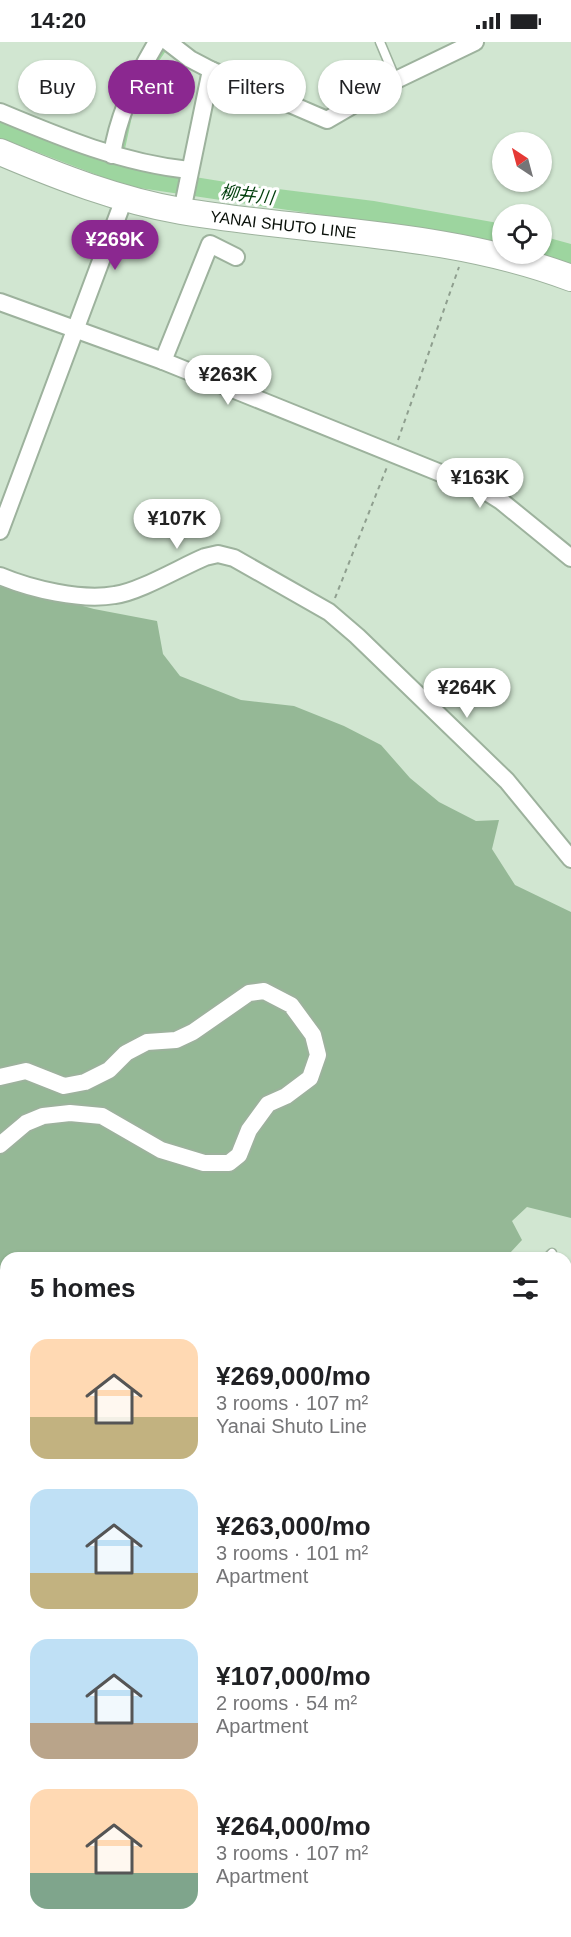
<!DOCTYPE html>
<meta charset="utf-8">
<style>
body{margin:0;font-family:Arial,"Noto Sans JP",sans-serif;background:#f6f6f6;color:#202124;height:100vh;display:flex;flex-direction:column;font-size:22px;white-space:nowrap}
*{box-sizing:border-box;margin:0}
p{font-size:20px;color:#757577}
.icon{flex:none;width:33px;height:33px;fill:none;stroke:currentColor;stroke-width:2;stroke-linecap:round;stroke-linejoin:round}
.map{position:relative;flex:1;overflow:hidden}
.details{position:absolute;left:0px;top:1210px;width:572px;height:686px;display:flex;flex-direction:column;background:#fff;border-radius:18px 18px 0 0;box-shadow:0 2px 4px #0004}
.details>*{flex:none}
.hud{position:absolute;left:18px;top:18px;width:536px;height:54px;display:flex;gap:12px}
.needle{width:39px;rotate:324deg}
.fabs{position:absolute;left:492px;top:90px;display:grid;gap:12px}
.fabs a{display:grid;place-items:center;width:60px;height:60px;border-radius:50%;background:#fff;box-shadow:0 2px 4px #0004;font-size:30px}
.price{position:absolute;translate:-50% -51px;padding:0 14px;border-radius:21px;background:#fff;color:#222;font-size:20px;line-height:39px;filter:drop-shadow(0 2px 3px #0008)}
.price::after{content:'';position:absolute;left:50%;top:36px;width:18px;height:14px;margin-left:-9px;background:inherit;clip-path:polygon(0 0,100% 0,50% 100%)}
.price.on{background:#8b2890;color:#fff}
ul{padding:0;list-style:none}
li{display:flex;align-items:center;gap:18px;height:150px;padding:0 30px}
li span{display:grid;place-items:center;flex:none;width:168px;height:120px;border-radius:18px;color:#555}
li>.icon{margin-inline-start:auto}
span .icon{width:72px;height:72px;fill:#fffc;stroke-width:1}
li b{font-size:26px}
h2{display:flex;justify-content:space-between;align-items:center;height:72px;padding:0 30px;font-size:26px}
.tag{padding:0 21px;border-radius:27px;background:#fff;box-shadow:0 2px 4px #0004;font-size:21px;line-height:54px}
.tag.on{background:#8b2890;color:#fff}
.status{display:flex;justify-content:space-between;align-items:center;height:42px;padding:0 30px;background:#fff;direction:ltr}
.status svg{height:16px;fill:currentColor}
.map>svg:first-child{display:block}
</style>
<div class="status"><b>14:20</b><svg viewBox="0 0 49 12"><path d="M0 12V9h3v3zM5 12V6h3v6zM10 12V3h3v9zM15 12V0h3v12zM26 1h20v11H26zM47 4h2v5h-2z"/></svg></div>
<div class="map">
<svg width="571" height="1895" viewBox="0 0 571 1895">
<rect width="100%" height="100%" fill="#d1e6d1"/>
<path fill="#95b896" d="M0,545H13L94,567L157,579L163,612L180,634L241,658L294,664L344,684L381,703L410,736L439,760L476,779L499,778L492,807L515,843L571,870V1176L527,1165L512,1179L522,1198L510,1211L511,1216H6V1521L0,1520Z"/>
<g fill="#9dd59f">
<path d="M0,76L127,124L238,142L374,159L498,181L502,182V206L369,180L126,144L0,96Z"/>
<path d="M542,194L571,202V227L522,212H542Z"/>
</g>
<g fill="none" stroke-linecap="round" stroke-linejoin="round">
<g stroke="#9dd59f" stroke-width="4">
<path d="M151,27L166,5"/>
<path d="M122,111L130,74"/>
</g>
<g stroke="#9db29d" stroke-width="11">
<g id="lane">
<path d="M380,0L396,38"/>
<path d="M547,1216L552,1211"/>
</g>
</g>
<g stroke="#9db29d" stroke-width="20">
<g id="street">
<path d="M168,0L190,17L211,28L327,78L396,38L475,0"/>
<path d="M0,70C62,96 122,121 189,128"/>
<path d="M112,113C118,73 136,35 157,0"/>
<path d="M182,169L211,28"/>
<path d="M0,260L163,319L485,449L501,459L571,516"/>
<path d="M163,319L210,202L236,215"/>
<path d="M0,489L124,157"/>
<path d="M0,534C31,547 81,559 115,553C139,550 181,525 205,515L218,512L234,516L329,570L357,594L507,739L571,817"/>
<path d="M0,1035L26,1029L64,1044L85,1040L109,1028L126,1011L147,1000L176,998L193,990L249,951L264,949L291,963L313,993L318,1013L310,1036L286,1054L268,1062L249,1088L239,1113L229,1121H204L161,1108L102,1074L70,1071L43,1074L26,1081L0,1103"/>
<path d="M0,1266H6"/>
<path d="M566,1273L571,1266"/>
<path d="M566,1535L571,1544"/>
<path d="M0,1568L6,1567"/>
<path d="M0,1667L6,1669"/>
<path d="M566,1798L571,1788"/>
<path d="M0,1830H6"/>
<path d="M81,1890L85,1895"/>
<path d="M399,1890L403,1895"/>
<path d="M529,1890L535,1895"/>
<path d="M116,1895L123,1890"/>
<path d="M429,1895L435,1890"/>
</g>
</g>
<g stroke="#9db29d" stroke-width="28">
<g id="primary">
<path id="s1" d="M0,110C59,135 118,158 181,169C311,191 447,189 571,236"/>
</g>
</g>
<g stroke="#8f9f8f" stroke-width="2" stroke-dasharray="4.5 4.5" stroke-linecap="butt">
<path d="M398,398L459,225"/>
<path d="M335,556L387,425"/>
</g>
<use href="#lane" stroke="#fff" stroke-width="8"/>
<use href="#street" stroke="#fff" stroke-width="16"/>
<use href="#primary" stroke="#fff" stroke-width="26"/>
</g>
<g text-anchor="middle" stroke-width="6" stroke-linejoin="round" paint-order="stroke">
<g font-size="16" fill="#091009" stroke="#fff">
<text dy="6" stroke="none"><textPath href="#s1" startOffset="294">YANAI SHUTO LINE</textPath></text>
</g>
<g font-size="18" font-style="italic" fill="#003e0c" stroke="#fff">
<text transform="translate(247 153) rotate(7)" y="6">柳井川</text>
</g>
</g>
</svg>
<div class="fabs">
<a><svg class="needle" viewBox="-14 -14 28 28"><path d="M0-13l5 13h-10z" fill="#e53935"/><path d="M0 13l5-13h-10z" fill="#757577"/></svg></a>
<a><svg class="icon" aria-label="locate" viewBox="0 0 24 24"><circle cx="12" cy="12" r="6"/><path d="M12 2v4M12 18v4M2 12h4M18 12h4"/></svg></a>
</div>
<b class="price on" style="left:115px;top:229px">¥269K</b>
<b class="price" style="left:228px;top:364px">¥263K</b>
<b class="price" style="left:480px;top:467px">¥163K</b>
<b class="price" style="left:177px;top:508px">¥107K</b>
<b class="price" style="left:467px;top:677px">¥264K</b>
<div class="hud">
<a class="tag">Buy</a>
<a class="tag on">Rent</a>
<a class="tag">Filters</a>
<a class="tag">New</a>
</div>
<section class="details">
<h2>5 homes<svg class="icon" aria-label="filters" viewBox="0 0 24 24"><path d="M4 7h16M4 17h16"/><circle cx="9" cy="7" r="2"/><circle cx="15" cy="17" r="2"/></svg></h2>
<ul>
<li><span style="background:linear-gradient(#ffd9b3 65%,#c2b280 0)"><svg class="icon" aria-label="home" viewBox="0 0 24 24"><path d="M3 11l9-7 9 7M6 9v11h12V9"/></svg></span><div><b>¥269,000/mo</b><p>3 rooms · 107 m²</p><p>Yanai Shuto Line</p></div></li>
<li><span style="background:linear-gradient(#bfe0f5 70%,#c2b280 0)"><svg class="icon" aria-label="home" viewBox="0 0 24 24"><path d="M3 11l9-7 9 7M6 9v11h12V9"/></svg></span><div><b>¥263,000/mo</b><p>3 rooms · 101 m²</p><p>Apartment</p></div></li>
<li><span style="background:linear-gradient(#bfe0f5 70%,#b9a48a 0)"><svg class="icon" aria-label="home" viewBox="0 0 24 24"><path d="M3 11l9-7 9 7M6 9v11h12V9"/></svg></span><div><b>¥107,000/mo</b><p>2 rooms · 54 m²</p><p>Apartment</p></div></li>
<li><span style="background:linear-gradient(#ffd9b3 70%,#7fa58c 0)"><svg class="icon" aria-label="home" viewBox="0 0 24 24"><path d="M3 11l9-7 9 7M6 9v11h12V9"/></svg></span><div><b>¥264,000/mo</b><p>3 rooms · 107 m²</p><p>Apartment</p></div></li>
</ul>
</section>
</div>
